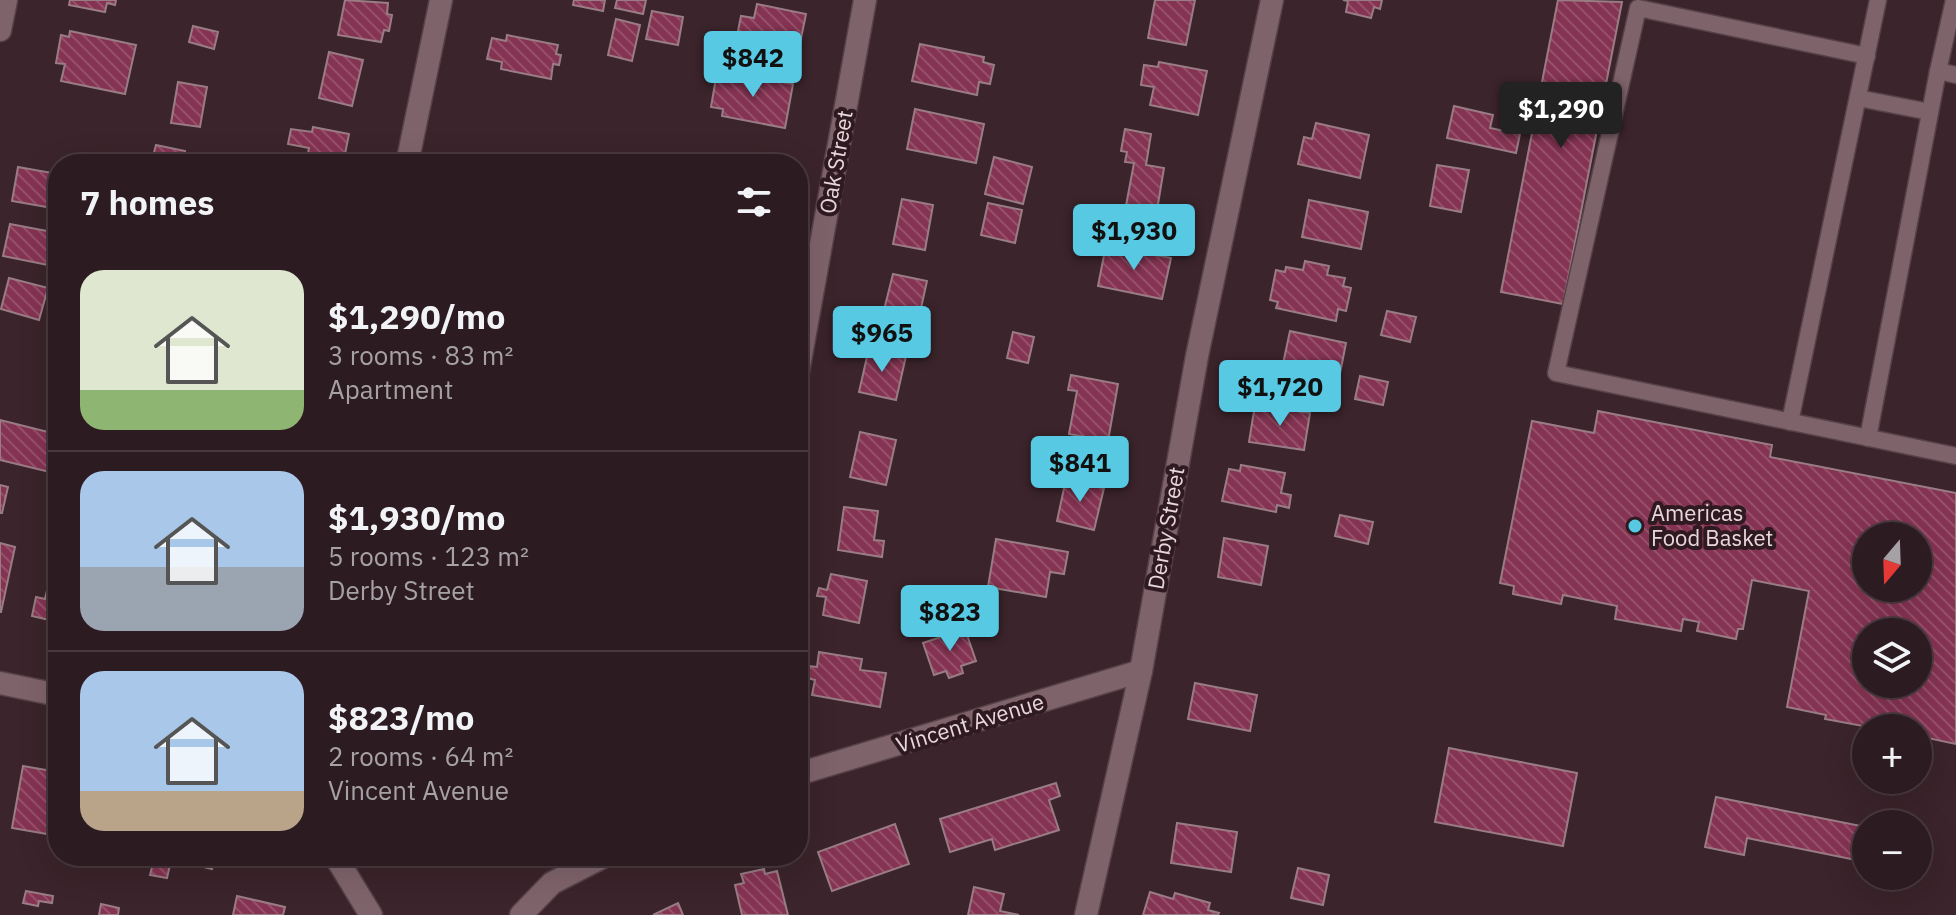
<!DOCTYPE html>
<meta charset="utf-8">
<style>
body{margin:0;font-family:"IBM Plex Sans",sans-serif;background:#342429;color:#f1f3f6;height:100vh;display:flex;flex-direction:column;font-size:30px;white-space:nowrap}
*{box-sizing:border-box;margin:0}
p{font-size:26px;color:#a6a1a5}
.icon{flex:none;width:44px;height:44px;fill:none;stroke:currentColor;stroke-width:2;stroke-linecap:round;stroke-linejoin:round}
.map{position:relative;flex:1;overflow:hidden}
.sheet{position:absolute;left:48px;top:154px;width:760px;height:712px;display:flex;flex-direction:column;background:#2c1b20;border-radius:32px;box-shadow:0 8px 32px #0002,0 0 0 2px #48393e}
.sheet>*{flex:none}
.needle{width:52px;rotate:199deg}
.fabs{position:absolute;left:1852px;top:522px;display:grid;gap:16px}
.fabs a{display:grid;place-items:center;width:80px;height:80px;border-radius:50%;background:#2c1b20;box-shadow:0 8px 32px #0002,0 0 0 2px #48393e;font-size:40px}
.price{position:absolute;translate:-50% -68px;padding:0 18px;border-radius:8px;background:#57c9e3;color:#111;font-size:26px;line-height:52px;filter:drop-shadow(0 2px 4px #0008)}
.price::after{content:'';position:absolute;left:50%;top:48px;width:24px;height:18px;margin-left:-12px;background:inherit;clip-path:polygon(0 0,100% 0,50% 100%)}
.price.current{background:#222;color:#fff}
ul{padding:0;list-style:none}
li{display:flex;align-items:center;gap:24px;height:200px;padding:0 32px}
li+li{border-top:2px solid #48393e}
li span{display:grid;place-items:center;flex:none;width:224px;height:160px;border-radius:24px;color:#555}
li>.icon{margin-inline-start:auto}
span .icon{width:96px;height:96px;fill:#fffc;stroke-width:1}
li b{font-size:34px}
h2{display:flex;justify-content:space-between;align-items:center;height:96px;padding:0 32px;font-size:34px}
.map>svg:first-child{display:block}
</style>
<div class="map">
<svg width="1956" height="915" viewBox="0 0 1956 915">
<defs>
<pattern id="building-back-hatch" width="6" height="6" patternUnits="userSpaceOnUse" patternTransform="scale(2)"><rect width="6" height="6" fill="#853352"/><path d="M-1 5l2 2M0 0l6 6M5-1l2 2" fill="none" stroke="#96506a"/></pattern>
</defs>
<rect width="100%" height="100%" fill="#3b242b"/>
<g fill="url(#building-back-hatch)" stroke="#997c84" stroke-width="2" fill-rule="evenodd">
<path d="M70,0H116L115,5L107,3L105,12L69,5Z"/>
<path d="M345,0L388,3L387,14L392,15L389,31L384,30L381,42L338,35Z"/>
<path d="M574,0H605L603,11L573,5Z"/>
<path d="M617,0H646L643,14L615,8Z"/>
<path d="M1155,0H1195L1186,45L1148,38Z"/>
<path d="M1343,0H1382L1380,9L1374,7L1371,18L1346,12L1348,1Z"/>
<path d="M1558,0L1622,2L1563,304L1501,292Z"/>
<path d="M757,4L806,14L797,58L748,48L751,34L738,31L741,16L754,18Z"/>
<path d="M652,11L683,17L678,45L646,39Z"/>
<path d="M616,19L640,25L632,61L608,55Z"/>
<path d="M193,26L218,32L214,49L189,42Z"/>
<path d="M70,31L136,45L125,94L61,81L65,64L56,63L61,35L69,37Z"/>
<path d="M507,35L558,45L556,54L561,55L559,65L553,64L551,79L501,69L502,62L487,59L492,38L506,41Z"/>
<path d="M920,44L984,57L983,62L994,65L990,84L979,82L977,95L912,81Z"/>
<path d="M329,52L363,60L352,106L319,98Z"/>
<path d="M1159,62L1207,71L1198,115L1150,105L1154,87L1141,85L1144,65L1158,67Z"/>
<path d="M729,72L793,84L785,128L722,116L723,109L711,107L716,78L728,80Z"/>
<path d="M178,82L207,87L200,127L171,123Z"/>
<path d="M1454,106L1493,115L1490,128L1520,134L1516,153L1447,138Z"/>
<path d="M915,109L984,124L976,163L907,149Z"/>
<path d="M1316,123L1369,135L1360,178L1298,164L1304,137L1312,139Z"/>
<path d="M313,127L349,134L343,164H306L309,148L288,144L291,129L312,132Z"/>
<path d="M1125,129L1151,134L1146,165L1164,168L1156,216L1125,211L1134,163L1125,162L1127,152L1121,151Z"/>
<path d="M156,145L185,151L182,164H151Z"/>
<path d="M994,157L1032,167L1023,204L985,194Z"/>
<path d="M1437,165L1469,170L1461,212L1430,206Z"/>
<path d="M18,167L58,174V209L12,201Z"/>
<path d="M902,199L933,205L925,250L893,244Z"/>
<path d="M1309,200L1368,212L1361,249L1302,237Z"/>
<path d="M988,203L1022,210L1015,243L981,235Z"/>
<path d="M10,224L58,233V267L3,256Z"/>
<path d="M1106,245L1171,258L1162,299L1098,286Z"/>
<path d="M1305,261L1329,266L1327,275L1345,278L1343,286L1351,288L1346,311L1338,309L1336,321L1276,308L1278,302L1270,300L1276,270L1285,272L1286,267L1303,270Z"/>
<path d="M893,274L927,281L917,326L882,318Z"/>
<path d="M9,278L48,288L39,320L1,309Z"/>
<path d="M1387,311L1416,317L1410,342L1381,335Z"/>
<path d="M1290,331L1346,343L1337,389L1280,378Z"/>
<path d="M1013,332L1034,337L1028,363L1007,358Z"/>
<path d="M869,348L906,356L896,400L859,392Z"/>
<path d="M1071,375L1118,384L1108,441L1069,434L1077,391L1068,390Z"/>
<path d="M1360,376L1388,382L1383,405L1355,399Z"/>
<path d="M1255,405L1310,413L1304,450L1249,442Z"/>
<path d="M1598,411L1772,445L1770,457L1956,493V744L1918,736V728H1874L1825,719L1826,715L1787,707L1809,591L1752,580L1743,629H1738L1736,639L1697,631L1699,622L1683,619L1681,631L1615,619L1617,606L1563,595L1561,604L1513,594L1514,586L1500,583L1532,421L1594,433ZM1866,536H1918V588H1866ZM1866,632H1918V684H1866Z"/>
<path d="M0,420L52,433L55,422L58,423V474L0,460Z"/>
<path d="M860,432L896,440L886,485L850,477Z"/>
<path d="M1241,465L1285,473L1281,493L1291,495L1289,508L1277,505L1276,512L1222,501L1229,469L1240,471Z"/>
<path d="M1066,479L1104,488L1094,530L1057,521Z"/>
<path d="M0,485L8,487L2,513H0Z"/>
<path d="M844,507L878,511L874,540L884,541L882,557L838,550Z"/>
<path d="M1340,515L1373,522L1368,544L1335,536Z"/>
<path d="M1224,538L1268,546L1261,585L1218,577Z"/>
<path d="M996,539L1068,552L1064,574L1050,572L1046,597L988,587Z"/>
<path d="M0,543L15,547L1,612H0Z"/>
<path d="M56,552L58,553V622L32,616L36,597L45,599Z"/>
<path d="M831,574L867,581L859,623L823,615L826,597L817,596L819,588L827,590Z"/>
<path d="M965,629L976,661L961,666L963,673L949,678L946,671L934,675L923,643Z"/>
<path d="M819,652L862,659L860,670L886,673L880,707L812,695L815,680L807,678L810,666L817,667Z"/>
<path d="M1195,683L1257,695L1250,731L1188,719Z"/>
<path d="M1449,748L1577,773L1563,846L1435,822Z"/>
<path d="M23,766L58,772V821L56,820L53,835L12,828Z"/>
<path d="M1056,783L1060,796L1049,800L1059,830L995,850L992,839L950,852L940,819Z"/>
<path d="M1716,797L1866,827V862L1747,838L1744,855L1705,847Z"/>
<path d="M1177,823L1237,832L1231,872L1171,863Z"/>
<path d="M895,824L909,864L832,891L818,852Z"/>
<path d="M155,856H172L167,878L150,875Z"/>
<path d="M194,856H215L212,869L199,866L200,858Z"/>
<path d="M1298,868L1329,875L1323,905L1291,898Z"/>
<path d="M764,869L765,874L777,871L788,915H742L735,885L744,883L741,874Z"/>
<path d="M974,887L1004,894L1000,911L1019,915H968Z"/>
<path d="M26,891L53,896L52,903L39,901L38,906L23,903Z"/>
<path d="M1150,892L1173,899L1175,893L1210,903L1208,910L1219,913L1218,915H1143Z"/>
<path d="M237,896L285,907L283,915H233Z"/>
<path d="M678,903L683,915H653Z"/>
<path d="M101,904L119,908L118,915H99Z"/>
</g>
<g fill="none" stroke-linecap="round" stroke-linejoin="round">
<g stroke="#554147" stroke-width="19">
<g id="service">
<path d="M1867,56L1638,8L1556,373L1956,456"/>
<path d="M1938,71L1956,75"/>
<path d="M1858,98L1930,112"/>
<path d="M1790,422L1878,0"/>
<path d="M1868,438L1938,71L1954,0"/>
</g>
</g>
<g stroke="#554147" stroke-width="25">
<g id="minor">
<path d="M0,30L6,0"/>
<path d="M407,164L441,0"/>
<path d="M798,372L865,0"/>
<path d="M0,683L58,695"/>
<path d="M798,774L1141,671"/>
<path d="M335,856L371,915"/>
<path d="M521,915L552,883L605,856"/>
<path d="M1086,915L1141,671L1197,356L1272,0"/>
</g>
</g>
<use href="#service" stroke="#7f636b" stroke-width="16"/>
<use href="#minor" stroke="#7f636b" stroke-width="22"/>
</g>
<circle fill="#57c9e3" stroke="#301a21" stroke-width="3" cx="1635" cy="526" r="8"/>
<g text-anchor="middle" stroke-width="8" stroke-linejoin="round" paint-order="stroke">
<g font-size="22" fill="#e8d8dc" stroke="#301a21">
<text transform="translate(836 162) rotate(-80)" y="8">Oak Street</text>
<text transform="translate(1166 528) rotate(-80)" y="8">Derby Street</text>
<text transform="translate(970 723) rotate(-17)" y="8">Vincent Avenue</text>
</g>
<g font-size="22" fill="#e8d8dc" stroke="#301a21" text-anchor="start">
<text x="1651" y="521">Americas<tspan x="1651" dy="25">Food Basket</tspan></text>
</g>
</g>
</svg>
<div class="fabs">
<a><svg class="needle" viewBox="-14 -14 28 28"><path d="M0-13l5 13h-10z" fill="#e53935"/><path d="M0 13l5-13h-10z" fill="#a6a1a5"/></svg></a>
<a><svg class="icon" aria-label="layers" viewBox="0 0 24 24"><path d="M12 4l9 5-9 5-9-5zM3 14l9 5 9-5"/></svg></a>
<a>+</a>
<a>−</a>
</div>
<b class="price" style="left:753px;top:99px">$842</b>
<b class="price current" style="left:1561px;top:150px">$1,290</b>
<b class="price" style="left:1134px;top:272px">$1,930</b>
<b class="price" style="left:882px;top:374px">$965</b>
<b class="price" style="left:1280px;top:428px">$1,720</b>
<b class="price" style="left:1080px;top:504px">$841</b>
<b class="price" style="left:950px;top:653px">$823</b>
<section class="sheet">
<h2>7 homes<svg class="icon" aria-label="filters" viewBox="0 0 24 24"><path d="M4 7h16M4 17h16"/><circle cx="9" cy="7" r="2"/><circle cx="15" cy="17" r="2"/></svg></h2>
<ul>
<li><span style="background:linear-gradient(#dfe7d0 75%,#8fb573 0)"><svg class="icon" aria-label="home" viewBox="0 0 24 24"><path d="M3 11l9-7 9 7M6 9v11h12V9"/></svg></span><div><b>$1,290/mo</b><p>3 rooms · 83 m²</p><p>Apartment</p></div></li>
<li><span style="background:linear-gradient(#a9c7e8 60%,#9aa5b1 0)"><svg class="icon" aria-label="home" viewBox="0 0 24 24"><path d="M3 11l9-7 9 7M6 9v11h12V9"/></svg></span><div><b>$1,930/mo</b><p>5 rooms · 123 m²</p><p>Derby Street</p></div></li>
<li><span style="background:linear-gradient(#a9c7e8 75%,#b9a48a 0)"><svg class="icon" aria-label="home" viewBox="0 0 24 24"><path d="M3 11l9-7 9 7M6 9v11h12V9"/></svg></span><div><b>$823/mo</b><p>2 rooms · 64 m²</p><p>Vincent Avenue</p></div></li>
</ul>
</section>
</div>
